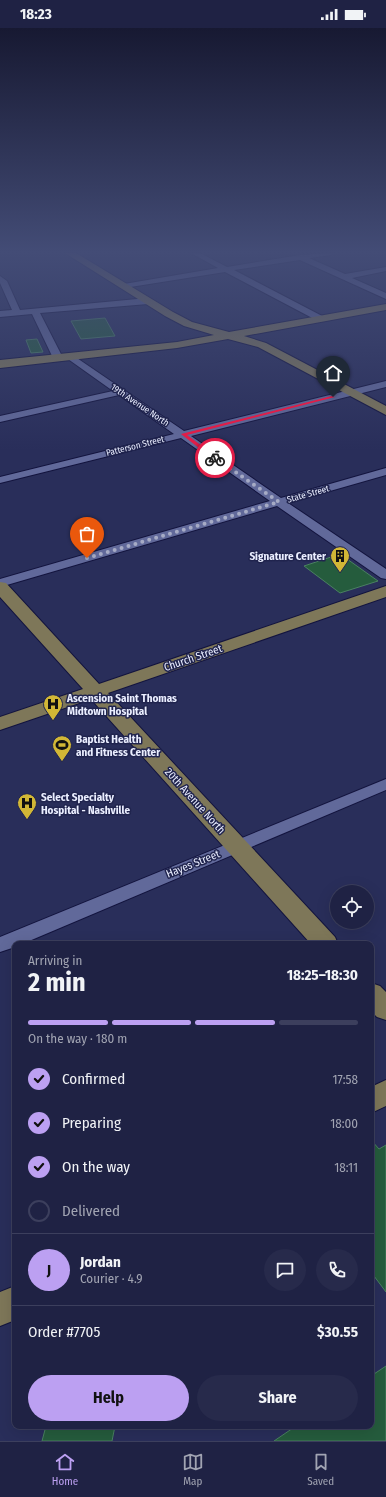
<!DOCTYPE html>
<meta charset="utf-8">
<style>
body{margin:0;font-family:"Fira Sans Condensed",sans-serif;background:#272a4b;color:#f1f3f6;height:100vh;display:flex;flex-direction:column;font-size:15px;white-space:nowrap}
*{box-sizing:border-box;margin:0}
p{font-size:13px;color:#a1a4b2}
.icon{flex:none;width:22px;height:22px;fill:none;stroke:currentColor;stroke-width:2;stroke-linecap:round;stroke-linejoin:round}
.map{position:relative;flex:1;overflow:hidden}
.panel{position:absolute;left:12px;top:913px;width:362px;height:488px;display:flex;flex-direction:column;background:#1f2244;border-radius:8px;box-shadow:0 4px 16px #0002,0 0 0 1px #3c3f5d}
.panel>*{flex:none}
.buttons{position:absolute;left:330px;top:857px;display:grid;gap:8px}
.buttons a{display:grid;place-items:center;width:44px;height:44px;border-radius:50%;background:#1f2244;box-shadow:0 4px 16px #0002,0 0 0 1px #3c3f5d;font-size:20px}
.pin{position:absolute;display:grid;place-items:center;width:34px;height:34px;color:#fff;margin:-41px -17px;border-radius:50% 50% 50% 0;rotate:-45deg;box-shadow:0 0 4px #0007}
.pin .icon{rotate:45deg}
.courier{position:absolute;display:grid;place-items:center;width:40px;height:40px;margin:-20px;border:3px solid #e11d48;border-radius:50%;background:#fff;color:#222;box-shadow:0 1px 5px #0007}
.summary em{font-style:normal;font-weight:700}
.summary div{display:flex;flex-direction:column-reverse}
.summary{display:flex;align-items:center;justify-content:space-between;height:68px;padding:0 16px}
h1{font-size:26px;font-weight:700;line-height:30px}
.bar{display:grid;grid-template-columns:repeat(4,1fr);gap:6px 4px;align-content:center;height:48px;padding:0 16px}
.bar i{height:5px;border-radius:3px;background:#3c3f5d}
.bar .active{background:#bca0f2}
.bar p{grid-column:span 4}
.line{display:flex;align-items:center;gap:10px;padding:0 16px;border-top:1px solid #3c3f5d}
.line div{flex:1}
.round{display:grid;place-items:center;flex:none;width:42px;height:42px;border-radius:21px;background:#272a4b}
ol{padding:0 16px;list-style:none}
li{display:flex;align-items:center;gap:12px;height:44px}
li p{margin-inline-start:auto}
li .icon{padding:4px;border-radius:50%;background:#bca0f2;color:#111;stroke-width:4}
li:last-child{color:#a1a4b2}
li i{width:22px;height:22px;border:2px solid #3c3f5d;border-radius:50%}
.primary-button{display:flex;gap:8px;margin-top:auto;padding:8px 16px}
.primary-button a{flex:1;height:46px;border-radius:24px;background:#bca0f2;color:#111;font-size:16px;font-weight:700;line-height:46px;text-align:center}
.primary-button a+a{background:#272a4b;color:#f1f3f6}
.status{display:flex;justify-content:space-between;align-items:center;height:28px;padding:0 20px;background:#1f2244;direction:ltr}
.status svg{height:11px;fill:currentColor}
.tabs{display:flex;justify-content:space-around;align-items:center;height:56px;border-top:1px solid #3c3f5d;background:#1f2244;font-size:11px;color:#a1a4b2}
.tabs a{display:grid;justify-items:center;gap:2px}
.tabs .active{color:#bca0f2}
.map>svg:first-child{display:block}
.building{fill:#255c3d;stroke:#4a8161}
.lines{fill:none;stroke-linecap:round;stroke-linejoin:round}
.minor-casing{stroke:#13143e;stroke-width:2}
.major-casing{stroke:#13143e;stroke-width:2}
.minor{fill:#61699a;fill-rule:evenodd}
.major{fill:#7e7759;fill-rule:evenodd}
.route{fill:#e11d48}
.done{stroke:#a6abc5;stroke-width:4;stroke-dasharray:0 7.2}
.labels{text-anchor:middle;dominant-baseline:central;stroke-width:3;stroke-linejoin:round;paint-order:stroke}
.far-street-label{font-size:9px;fill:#eaeeff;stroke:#20244e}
.poi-label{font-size:11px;font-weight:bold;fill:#eaeeff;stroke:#20244e;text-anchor:start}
.street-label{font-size:11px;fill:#eaeeff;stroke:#20244e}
</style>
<div class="status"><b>18:23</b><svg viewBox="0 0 49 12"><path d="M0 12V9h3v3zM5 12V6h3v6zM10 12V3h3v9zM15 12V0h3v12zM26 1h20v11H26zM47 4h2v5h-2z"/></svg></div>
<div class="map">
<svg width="386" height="1413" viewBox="0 0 386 1413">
<rect width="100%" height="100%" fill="#292e5a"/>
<path class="building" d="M 105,290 L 115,308 L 81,311 L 71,293 Z
M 37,311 L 43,324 L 31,325 L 26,312 Z
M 340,526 L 378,553 L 340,565 L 304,538 Z
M 371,1112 L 379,1121 L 386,1117 L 386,1264 L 371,1244 Z
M 386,1338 L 386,1413 L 274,1413 L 296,1398 L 371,1398 L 371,1348 Z
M 46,1398 L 115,1398 L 112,1413 L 42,1413 Z"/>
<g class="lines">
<defs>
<path id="minor" d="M 191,225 L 200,225 L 227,239 L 300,227 L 332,225 L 331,227 L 309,230 L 345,246 L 386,239 L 386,243 L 352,250 L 386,265 L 386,271 L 300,232 L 234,242 L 324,289 L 325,291 L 324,293 L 318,293 L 225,244 L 124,260 L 120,258 L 124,256 L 218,240 Z
M 0,248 L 7,253 L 20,282 L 148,270 L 152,273 L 148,276 L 40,285 L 63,330 L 58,333 L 53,330 L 32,286 L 0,289 L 0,283 L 12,282 L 0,255 Z
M 71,326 L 184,403 L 386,353 L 386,359 L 191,408 L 281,470 L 386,440 L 386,447 L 288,475 L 386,541 L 386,551 L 381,550 L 277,478 L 0,559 L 0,551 L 270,473 L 181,410 L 0,455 L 0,449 L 174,406 L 119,367 L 0,394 L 0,388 L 113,363 L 68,331 L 66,329 Z
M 386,751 L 386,762 L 22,916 L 15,916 L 15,919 L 0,924 L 0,909 Z"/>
<path id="major" d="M 65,225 L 76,225 L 173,284 L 192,294 L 229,304 L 386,276 L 386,282 L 244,308 L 266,315 L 386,378 L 386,387 L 258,319 L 228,311 L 177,320 L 0,340 L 0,332 L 177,314 L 214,307 L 184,298 L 165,288 Z
M 0,554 L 6,555 L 99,656 L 386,558 L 386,569 L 108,665 L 335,909 L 338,916 L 311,916 L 91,671 L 0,702 L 0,689 L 83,661 L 0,569 Z
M 371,955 L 380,958 L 386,964 L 386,992 L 377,989 L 371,983 Z
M 386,1052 L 386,1078 L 371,1085 L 371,1059 Z
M 15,1258 L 15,1292 L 0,1298 L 0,1264 Z"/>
</defs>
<use href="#minor" class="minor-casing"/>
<use href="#major" class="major-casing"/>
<use href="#minor" class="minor"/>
<use href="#major" class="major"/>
</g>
<linearGradient id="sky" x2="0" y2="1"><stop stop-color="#171932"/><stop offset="0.53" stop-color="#434c76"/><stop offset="1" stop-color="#434c76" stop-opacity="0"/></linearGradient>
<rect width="386" height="422" fill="url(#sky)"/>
<path class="route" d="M 332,368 L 335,369 L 187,407 L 217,429 L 217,431 L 213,431 L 181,406 Z"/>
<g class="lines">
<path class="done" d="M 87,530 L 279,474 L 215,430"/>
</g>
<defs>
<symbol id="building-pin" viewBox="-11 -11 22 30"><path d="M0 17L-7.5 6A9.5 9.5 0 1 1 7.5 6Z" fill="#d2b736" stroke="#20244e"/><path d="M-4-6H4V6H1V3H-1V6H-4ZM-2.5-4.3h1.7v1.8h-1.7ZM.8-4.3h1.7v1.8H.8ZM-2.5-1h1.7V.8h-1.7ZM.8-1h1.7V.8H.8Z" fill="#111"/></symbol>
<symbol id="hospital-pin" viewBox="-11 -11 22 30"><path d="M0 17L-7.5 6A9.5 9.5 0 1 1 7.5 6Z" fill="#d2b736" stroke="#20244e"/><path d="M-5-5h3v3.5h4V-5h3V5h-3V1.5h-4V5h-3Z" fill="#111"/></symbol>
<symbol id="stadium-pin" viewBox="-11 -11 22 30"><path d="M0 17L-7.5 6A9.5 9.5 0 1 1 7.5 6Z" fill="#d2b736" stroke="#20244e"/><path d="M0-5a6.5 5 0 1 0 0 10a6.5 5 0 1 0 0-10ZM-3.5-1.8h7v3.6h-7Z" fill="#111"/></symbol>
</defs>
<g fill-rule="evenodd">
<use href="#building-pin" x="329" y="517" width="22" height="30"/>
<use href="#hospital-pin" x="42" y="665" width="22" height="30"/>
<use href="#stadium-pin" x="51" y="706" width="22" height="30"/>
<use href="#hospital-pin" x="16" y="764" width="22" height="30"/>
</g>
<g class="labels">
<g class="far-street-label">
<text transform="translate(140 377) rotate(34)">19th Avenue North</text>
<text transform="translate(135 418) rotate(-14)">Patterson Street</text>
<text transform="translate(308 466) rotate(-16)">State Street</text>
</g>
<g class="poi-label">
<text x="326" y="528" text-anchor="end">Signature Center</text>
<text x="67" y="670">Ascension Saint Thomas<tspan x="67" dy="13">Midtown Hospital</tspan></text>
<text x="76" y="711">Baptist Health<tspan x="76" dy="13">and Fitness Center</tspan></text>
<text x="41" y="769">Select Specialty<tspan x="41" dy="13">Hospital - Nashville</tspan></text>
</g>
<g class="street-label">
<text transform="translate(193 630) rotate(-19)">Church Street</text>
<text transform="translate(195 773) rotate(48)">20th Avenue North</text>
<text transform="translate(193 836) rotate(-22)">Hayes Street</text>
</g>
</g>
</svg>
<div class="buttons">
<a><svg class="icon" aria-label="locate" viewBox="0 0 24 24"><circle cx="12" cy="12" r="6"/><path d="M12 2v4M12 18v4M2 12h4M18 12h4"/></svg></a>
</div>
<div class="pin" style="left:87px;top:530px;background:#ea580c"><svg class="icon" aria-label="bag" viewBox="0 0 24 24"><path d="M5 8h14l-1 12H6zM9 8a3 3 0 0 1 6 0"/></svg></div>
<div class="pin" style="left:333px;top:369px;background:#1f2937"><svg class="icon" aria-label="home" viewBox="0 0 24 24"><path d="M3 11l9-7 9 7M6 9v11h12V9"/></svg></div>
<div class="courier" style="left:215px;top:430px"><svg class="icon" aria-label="bike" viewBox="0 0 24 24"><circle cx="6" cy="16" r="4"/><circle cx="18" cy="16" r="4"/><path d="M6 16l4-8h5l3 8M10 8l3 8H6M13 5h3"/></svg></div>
<section class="panel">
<div class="summary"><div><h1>2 min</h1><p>Arriving in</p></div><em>18:25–18:30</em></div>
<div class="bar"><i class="active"></i><i class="active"></i><i class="active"></i><i></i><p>On the way · 180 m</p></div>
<ol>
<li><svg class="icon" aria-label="check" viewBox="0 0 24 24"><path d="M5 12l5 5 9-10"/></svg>Confirmed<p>17:58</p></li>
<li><svg class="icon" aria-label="check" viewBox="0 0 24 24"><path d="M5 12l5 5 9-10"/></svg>Preparing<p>18:00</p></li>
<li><svg class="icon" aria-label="check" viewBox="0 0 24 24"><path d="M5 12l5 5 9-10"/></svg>On the way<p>18:11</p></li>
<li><i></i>Delivered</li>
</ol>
<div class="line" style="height:72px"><b class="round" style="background:#bca0f2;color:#111">J</b><div><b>Jordan</b><p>Courier · 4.9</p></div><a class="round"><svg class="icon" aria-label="chat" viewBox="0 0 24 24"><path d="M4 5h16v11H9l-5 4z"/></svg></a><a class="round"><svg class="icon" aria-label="phone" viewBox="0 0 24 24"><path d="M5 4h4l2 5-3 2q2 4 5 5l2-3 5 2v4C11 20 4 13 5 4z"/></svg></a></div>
<div class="line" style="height:52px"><div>Order #7705</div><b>$30.55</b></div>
<div class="primary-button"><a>Help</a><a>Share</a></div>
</section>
</div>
<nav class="tabs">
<a class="active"><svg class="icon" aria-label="home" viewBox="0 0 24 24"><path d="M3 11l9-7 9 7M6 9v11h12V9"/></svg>Home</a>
<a><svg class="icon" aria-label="map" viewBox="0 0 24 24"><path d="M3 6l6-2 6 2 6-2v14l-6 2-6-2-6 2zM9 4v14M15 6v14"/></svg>Map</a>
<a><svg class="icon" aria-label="saved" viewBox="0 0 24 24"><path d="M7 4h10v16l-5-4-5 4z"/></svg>Saved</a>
</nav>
